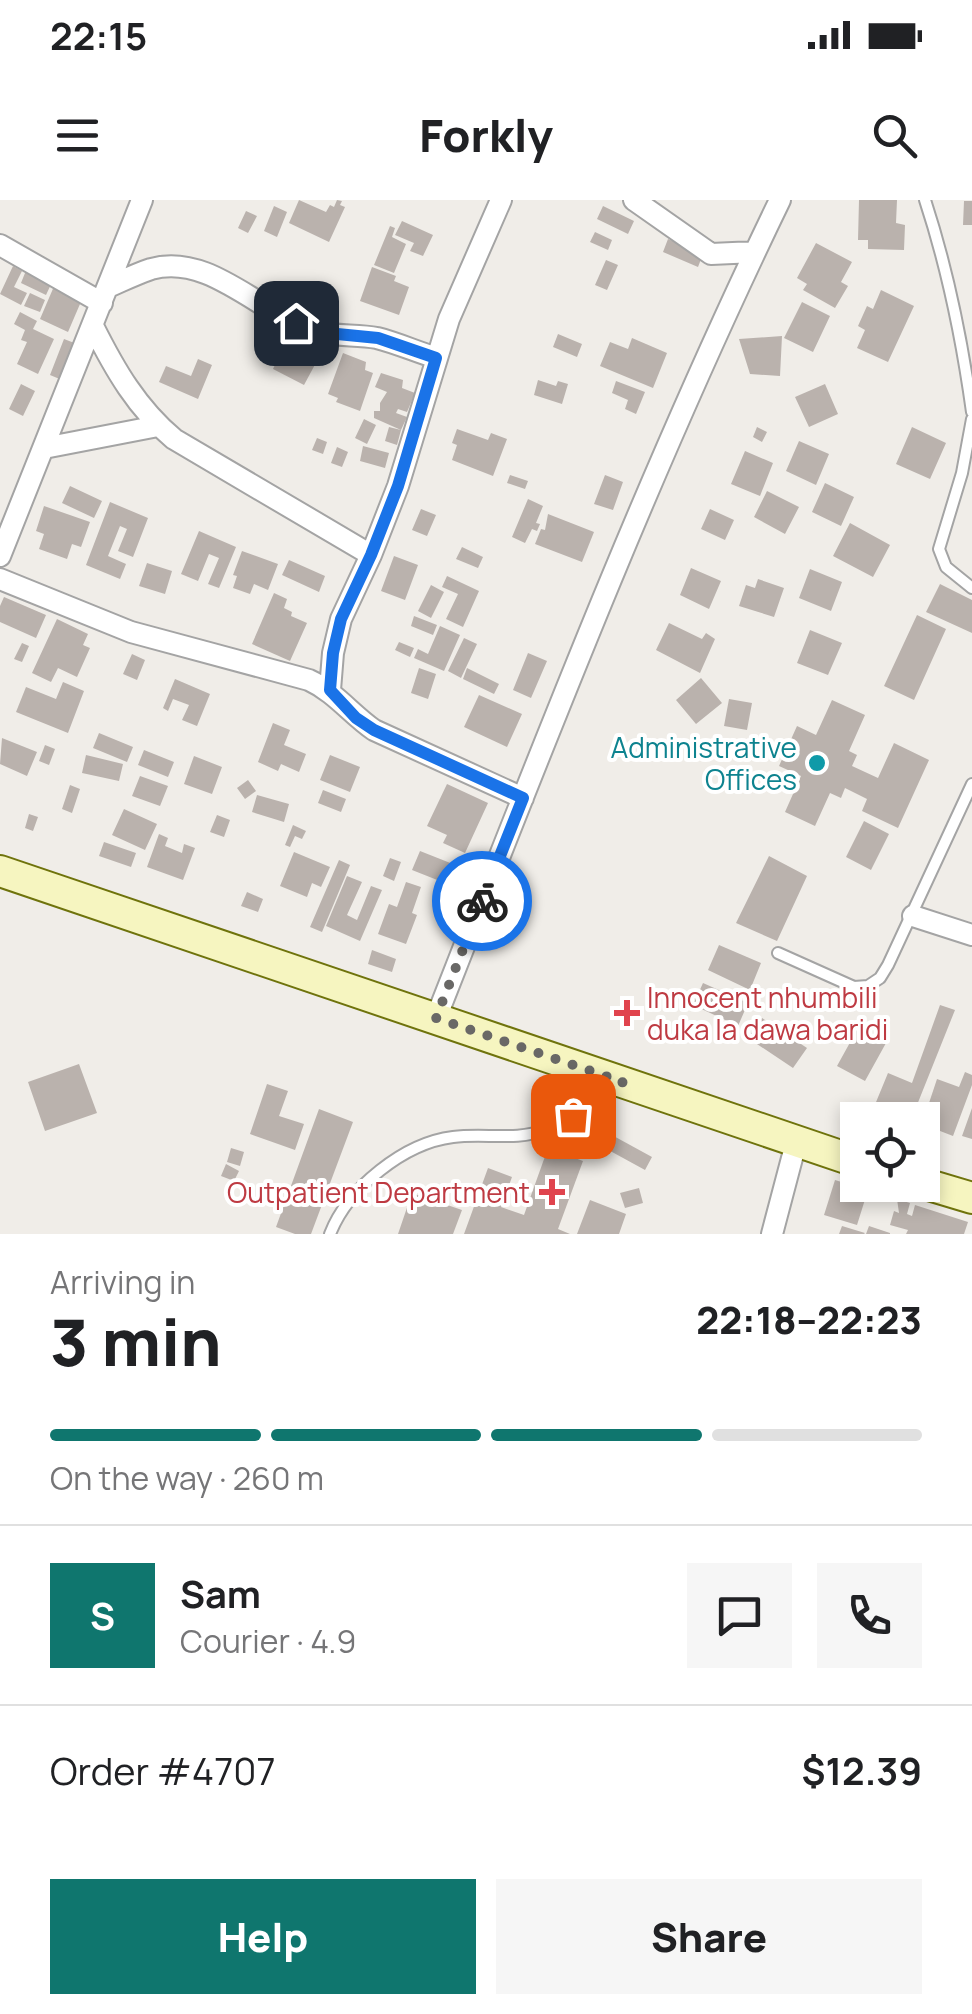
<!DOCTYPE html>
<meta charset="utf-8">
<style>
body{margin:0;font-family:Manrope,sans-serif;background:#f6f6f6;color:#202124;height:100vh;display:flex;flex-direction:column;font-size:38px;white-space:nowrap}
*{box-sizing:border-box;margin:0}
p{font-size:32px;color:#757577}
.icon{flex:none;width:55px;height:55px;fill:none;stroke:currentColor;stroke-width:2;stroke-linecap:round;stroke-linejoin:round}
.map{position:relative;height:1034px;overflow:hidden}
.drawer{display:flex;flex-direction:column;background:#fff;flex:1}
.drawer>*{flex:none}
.fabs{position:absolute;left:840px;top:902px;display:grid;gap:20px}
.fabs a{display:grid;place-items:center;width:100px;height:100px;border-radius:0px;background:#fff;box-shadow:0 5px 15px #0003;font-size:50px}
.pin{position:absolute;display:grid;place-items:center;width:85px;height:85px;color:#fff;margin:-42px;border-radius:20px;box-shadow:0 5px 15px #0006}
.courier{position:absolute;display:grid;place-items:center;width:100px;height:100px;margin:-50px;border:8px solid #1a73e8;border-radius:50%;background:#fff;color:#222;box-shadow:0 2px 12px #0007}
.headline em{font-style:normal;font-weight:800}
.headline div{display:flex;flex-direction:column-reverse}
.headline{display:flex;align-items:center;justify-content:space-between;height:170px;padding:0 50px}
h1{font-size:65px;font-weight:800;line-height:75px}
.bar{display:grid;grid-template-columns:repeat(4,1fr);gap:15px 10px;align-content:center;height:120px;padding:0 50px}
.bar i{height:12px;border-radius:8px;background:#e0e0e0}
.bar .current{background:#0f766e}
.bar p{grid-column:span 4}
.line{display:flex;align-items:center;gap:25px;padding:0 50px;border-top:2px solid #e0e0e0}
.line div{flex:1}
.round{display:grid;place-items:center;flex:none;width:105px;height:105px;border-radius:0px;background:#f6f6f6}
.action{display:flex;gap:20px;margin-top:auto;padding:20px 50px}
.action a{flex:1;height:115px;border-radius:0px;background:#0f766e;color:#fff;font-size:40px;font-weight:800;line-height:115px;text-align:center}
.action a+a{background:#f6f6f6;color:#202124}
.status{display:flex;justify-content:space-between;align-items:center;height:70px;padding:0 50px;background:#fff;direction:ltr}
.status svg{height:28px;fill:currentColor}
header{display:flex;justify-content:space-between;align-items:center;height:130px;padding:0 50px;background:#fff;font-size:45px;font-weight:800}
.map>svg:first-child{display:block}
.building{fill:#bab2ad}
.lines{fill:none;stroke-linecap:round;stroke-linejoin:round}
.service-casing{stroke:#a4a4a4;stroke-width:14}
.minor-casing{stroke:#a4a4a4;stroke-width:24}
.secondary-casing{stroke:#6f730c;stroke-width:34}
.service{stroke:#fff;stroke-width:10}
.minor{stroke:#fff;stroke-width:20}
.secondary{stroke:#f6f5c0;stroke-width:30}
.done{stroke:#696866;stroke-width:10;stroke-dasharray:0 18}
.route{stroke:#1a73e8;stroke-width:12}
.culture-dot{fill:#0f9aa8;stroke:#fff;stroke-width:4}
.health-dot{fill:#e0444e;stroke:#fff;stroke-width:4}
.labels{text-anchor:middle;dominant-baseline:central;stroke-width:8;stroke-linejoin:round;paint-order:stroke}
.culture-label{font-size:28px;fill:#0d838f;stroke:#fff;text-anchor:end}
.health-label{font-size:28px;fill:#be3a42;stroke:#fff;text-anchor:start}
</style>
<div class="status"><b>22:15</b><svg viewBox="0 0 49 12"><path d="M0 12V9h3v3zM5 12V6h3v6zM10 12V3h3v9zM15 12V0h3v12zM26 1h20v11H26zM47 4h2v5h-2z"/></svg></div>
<header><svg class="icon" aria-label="menu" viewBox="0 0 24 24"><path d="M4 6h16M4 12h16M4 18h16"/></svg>Forkly<svg class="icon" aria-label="search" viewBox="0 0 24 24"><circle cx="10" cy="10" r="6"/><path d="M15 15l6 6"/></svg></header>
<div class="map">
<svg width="972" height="1034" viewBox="0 0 972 1034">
<rect width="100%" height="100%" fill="#f0ede8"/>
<path class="building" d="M 299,0 L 326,12 L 330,5 L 334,7 L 337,0 L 342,1 L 340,5 L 345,7 L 329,42 L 289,23 Z
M 859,0 L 897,0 L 896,23 L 905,25 L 904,50 L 868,49 L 868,40 L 858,40 Z
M 964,1 L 972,1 L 972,25 L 963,25 Z
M 274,6 L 287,12 L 277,37 L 264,31 Z
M 603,6 L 634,21 L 628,34 L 597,19 Z
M 246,11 L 257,16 L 248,33 L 238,28 Z
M 402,21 L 433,35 L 423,56 L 410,51 L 414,43 L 395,35 Z
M 390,26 L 395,28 L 392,37 L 406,44 L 394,73 L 374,65 Z
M 595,32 L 612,40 L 608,50 L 590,42 Z
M 668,39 L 703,54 L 698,67 L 663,52 Z
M 816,43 L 852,62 L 841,82 L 848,86 L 835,108 L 803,90 L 807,84 L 797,78 Z
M 606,60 L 618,65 L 607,90 L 595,85 Z
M 13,66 L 22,71 L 14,87 L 27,93 L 21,105 L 0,94 Z
M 372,67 L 396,76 L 394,81 L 409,87 L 399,115 L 360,101 Z
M 27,68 L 53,80 L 46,95 L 21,83 Z
M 55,84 L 83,97 L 68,132 L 40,119 Z
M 881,90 L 914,106 L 888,162 L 857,148 L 865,130 L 858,126 L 867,106 L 873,109 Z
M 30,93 L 45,100 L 40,112 L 24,106 Z
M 802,102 L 830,116 L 813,152 L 784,138 Z
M 20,112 L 37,121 L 33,129 L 54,139 L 38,174 L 17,164 L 27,142 L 21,140 L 25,130 L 14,124 Z
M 558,134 L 582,144 L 577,157 L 553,147 Z
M 782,136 L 780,176 L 750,174 L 739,139 Z
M 632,138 L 667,153 L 653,188 L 600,166 L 610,142 L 628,149 Z
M 64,139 L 77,144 L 62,180 L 50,175 Z
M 286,142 L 318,159 L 304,185 L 273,169 Z
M 343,153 L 366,162 L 365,170 L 373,173 L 360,211 L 336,202 L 338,198 L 328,194 Z
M 198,159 L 212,165 L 198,199 L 159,182 L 166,166 L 191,176 Z
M 381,173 L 403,180 L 402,188 L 415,193 L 407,212 L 398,209 L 396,213 L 407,217 L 401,230 L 374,218 L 374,211 L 380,211 L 380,203 L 387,192 L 375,187 Z
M 538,180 L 556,186 L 558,181 L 568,184 L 562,204 L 534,195 Z
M 616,181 L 645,192 L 636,214 L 625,209 L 628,200 L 612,193 Z
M 21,184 L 35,191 L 23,216 L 9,209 Z
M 825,184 L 838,214 L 809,227 L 795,197 Z
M 364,219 L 376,225 L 367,244 L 355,238 Z
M 389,227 L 401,230 L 397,245 L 385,241 Z
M 757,227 L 767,232 L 762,242 L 753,237 Z
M 912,227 L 946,243 L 930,279 L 896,264 Z
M 457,229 L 488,240 L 491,233 L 507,239 L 493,276 L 452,260 L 457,245 L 452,243 Z
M 317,238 L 327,242 L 323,254 L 312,250 Z
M 799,241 L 829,254 L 816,285 L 786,271 Z
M 363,246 L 389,253 L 385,268 L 360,261 Z
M 337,247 L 348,252 L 342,267 L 331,263 Z
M 745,251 L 773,263 L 760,296 L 731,284 Z
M 510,275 L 528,281 L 525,289 L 507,283 Z
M 605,275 L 623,282 L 613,310 L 594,304 Z
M 825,283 L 854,297 L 841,326 L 812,312 Z
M 70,286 L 102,301 L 94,318 L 62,303 Z
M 767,291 L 799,307 L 785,334 L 754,317 Z
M 528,299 L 543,306 L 536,323 L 540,324 L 537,331 L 532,329 L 525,343 L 512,337 Z
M 110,302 L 148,318 L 133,357 L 118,351 L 127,329 L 120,326 L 108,356 L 126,364 L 120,379 L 86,365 Z
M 44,306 L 90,322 L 81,347 L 72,344 L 67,359 L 39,349 L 44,334 L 36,331 Z
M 421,309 L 436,315 L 427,336 L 412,330 Z
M 710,309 L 734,320 L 725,340 L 701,329 Z
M 548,314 L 594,332 L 582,362 L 535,344 L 541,329 L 545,330 Z
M 850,323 L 890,345 L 873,377 L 833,356 Z
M 199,331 L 236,347 L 219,388 L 208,384 L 219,358 L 209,354 L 198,381 L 181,374 Z
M 462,347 L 483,357 L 478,368 L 456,359 Z
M 242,351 L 278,364 L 268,390 L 254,384 L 250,394 L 233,388 L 237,376 L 233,375 Z
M 394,356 L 418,365 L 405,400 L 381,391 Z
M 289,360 L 325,376 L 319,392 L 282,375 Z
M 147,363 L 172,371 L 165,394 L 139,386 Z
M 691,368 L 721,381 L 709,409 L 680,395 Z
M 810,369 L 842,382 L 831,411 L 799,398 Z
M 447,376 L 479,391 L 463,427 L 446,419 L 458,394 L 442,387 Z
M 758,379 L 784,388 L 774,417 L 739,406 L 746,385 L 755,388 Z
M 940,384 L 972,400 L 972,433 L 926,412 Z
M 431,385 L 444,392 L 431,418 L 418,411 Z
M 274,393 L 287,399 L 284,408 L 292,412 L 291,416 L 307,423 L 290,461 L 252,444 Z
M 4,397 L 46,415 L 36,438 L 0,422 L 0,406 Z
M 917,415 L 946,429 L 914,500 L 884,486 Z
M 414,416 L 437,425 L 433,435 L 411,426 Z
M 57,419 L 88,434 L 83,445 L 90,448 L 77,477 L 58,468 L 51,482 L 32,473 Z
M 669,423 L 702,439 L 706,433 L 715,439 L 700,473 L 656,450 Z
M 440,426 L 460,435 L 444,471 L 414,458 L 418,449 L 428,454 Z
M 810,430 L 842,443 L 828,475 L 797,463 Z
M 464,438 L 477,444 L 461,478 L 448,471 Z
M 399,442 L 414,448 L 410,457 L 395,450 Z
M 22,443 L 29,446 L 22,462 L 14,459 Z
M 528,453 L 547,461 L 531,498 L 513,490 Z
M 132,454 L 145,460 L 137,480 L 123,474 Z
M 419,468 L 436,474 L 428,499 L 411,493 Z
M 467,468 L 499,484 L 494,494 L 463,479 Z
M 701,478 L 722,503 L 696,524 L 676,500 Z
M 175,479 L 210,494 L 197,526 L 182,520 L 189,505 L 173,499 L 168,511 L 163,508 Z
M 63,482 L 84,491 L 68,533 L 16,512 L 26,487 L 56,499 Z
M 479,495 L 522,514 L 507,547 L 464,527 Z
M 729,499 L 752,503 L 747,530 L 724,526 Z
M 832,500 L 865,515 L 849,551 L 857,555 L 852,566 L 878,578 L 894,543 L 929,560 L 898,628 L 862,611 L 867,599 L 845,588 L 841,598 L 830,593 L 815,626 L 785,612 L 801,576 L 779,566 L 797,526 L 816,535 Z
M 273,523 L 290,530 L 284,545 L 306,554 L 299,572 L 281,564 L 278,571 L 258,562 Z
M 99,533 L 133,547 L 127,562 L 93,548 Z
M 2,538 L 37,552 L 27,576 L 0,564 Z
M 45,545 L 55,549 L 49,565 L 39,561 Z
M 144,550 L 174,562 L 168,577 L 138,565 Z
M 86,555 L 123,564 L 119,581 L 82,573 Z
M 330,555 L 360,567 L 350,592 L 320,580 Z
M 194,556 L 222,567 L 212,594 L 184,584 Z
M 140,576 L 168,586 L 160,606 L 132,596 Z
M 248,580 L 256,591 L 245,599 L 237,588 Z
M 447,584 L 488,603 L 465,653 L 443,643 L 447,635 L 427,626 Z
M 70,585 L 80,589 L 72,613 L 62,609 Z
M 323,590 L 346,599 L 341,612 L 318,603 Z
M 257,595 L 289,604 L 284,622 L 252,612 Z
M 124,609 L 157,624 L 145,650 L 112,635 Z
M 29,614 L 38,617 L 33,631 L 25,628 Z
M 217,615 L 230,620 L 224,637 L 210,632 Z
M 864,621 L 889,634 L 871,670 L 846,657 Z
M 293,625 L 306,631 L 302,639 L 295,636 L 290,647 L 285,645 Z
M 159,634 L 168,638 L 165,646 L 182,653 L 184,644 L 195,648 L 183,680 L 147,667 Z
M 104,642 L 136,653 L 131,667 L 99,656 Z
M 420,651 L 468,670 L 460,689 L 412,670 Z
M 294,652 L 330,667 L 321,687 L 312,683 L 307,697 L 280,686 Z
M 769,656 L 807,676 L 777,741 L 736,723 Z
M 390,658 L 401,662 L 394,681 L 383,676 Z
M 339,660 L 350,665 L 322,732 L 310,727 Z
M 347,676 L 362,682 L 347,715 L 357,720 L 371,686 L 382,690 L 360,741 L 326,726 Z
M 406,682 L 421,687 L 412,713 L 417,715 L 406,744 L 378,734 L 389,704 L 397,707 Z
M 247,692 L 263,699 L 258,712 L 241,706 Z
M 719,745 L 761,763 L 750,790 L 708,770 Z
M 372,750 L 396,759 L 392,772 L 368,764 Z
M 703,783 L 748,803 L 738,826 L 693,805 Z
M 940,805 L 955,810 L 911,920 L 874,907 L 888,873 L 912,883 Z
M 762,818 L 807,848 L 793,868 L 748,838 Z
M 858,828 L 886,843 L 865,881 L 837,866 Z
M 79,864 L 97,913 L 45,931 L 28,882 Z
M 965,872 L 972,875 L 972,885 L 953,936 L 922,924 L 937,879 L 959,887 Z
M 267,884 L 288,891 L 279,916 L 304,924 L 295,950 L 250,934 Z
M 972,908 L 972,939 L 962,936 Z
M 319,909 L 353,922 L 311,1034 L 295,1034 L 276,1027 Z
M 599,928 L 652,957 L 645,970 L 592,941 Z
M 231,948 L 244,952 L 240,966 L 227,962 Z
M 548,948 L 583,961 L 558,1029 L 570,1034 L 464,1034 L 488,968 L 512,977 L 501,1007 L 524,1015 Z
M 226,964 L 239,971 L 234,981 L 221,976 Z
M 835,980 L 868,990 L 857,1025 L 824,1015 Z
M 639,988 L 643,1003 L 625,1008 L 620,993 Z
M 412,993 L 462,1010 L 453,1034 L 398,1034 Z
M 897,999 L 910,1003 L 907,1014 L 912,1016 L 915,1005 L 968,1022 L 964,1034 L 906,1034 L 908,1030 L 890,1025 L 894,1011 L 899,1013 Z
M 590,1000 L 626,1014 L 619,1034 L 577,1034 Z
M 842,1026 L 865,1033 L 864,1034 L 839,1034 Z
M 869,1026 L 890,1033 L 890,1034 L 866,1034 Z"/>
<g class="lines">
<defs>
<path id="service" d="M 925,0 C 948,70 962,140 972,212
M 972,219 L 962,273 L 939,349 L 946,367 L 972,388
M 778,753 L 854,787 L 868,786 L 880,778 L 888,765 L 972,584
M 330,1034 C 348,988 404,943 453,937 C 484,933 516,941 545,930 C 572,920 595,901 618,885"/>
<path id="minor" d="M 634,0 L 711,54 L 755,52
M 0,45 L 102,103
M 108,87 C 122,81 136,74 151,69 C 210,52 263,116 315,131 C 335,137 357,134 377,138 C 397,143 417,152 437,158
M 93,126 C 115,170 137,208 174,239 L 371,355
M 44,248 L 158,226
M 0,356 L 142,0
M 0,379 L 131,432 L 309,480 C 335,492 351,514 374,530 L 523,598
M 330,490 L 333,453 L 341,419 L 371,355 L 398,286 L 449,119 L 501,0
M 913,716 L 972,735
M 436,818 C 544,543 651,266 780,0
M 772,1034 L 796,943"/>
<path id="secondary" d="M 0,671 L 858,962
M 922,983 L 972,998"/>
</defs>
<use href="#service" class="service-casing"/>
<use href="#minor" class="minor-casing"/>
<use href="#secondary" class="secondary-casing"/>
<use href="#service" class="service"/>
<use href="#minor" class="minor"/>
<use href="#secondary" class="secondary"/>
</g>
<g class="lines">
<path class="done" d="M 482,701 L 436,818 L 623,882 L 573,916"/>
<path class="route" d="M 296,123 L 317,132 L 378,138 L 436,158 L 398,286 L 371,355 L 341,419 L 333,453 L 330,490 L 356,518 L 374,530 L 523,598 L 482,701"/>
</g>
<circle class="culture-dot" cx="817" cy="563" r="10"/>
<g class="health-dot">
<path d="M622 798h10v10h10v10h-10v10h-10v-10h-10v-10h10z"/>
<path d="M547 977h10v10h10v10h-10v10h-10v-10h-10v-10h10z"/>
</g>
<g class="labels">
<g class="culture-label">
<text x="797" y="547">Administrative<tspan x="797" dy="32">Offices</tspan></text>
</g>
<g class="health-label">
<text x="647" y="797">Innocent nhumbili<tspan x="647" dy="32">duka la dawa baridi</tspan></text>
<text x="530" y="992" text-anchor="end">Outpatient Department</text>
</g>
</g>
</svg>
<div class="fabs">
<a><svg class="icon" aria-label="locate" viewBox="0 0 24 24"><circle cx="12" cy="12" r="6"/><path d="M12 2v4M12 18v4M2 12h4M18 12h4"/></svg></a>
</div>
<div class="pin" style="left:573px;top:916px;background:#ea580c"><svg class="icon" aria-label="bag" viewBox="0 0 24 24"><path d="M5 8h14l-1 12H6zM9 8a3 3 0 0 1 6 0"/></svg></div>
<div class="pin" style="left:296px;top:123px;background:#1f2937"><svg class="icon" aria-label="home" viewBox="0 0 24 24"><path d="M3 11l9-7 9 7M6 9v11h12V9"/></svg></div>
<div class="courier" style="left:482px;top:701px"><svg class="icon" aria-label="bike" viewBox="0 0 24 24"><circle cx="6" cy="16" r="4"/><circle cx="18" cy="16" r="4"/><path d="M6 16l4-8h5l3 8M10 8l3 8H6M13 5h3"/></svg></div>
</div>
<section class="drawer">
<div class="headline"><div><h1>3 min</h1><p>Arriving in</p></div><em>22:18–22:23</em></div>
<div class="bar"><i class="current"></i><i class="current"></i><i class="current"></i><i></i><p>On the way · 260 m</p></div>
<div class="line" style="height:180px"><b class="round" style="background:#0f766e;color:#fff">S</b><div><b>Sam</b><p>Courier · 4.9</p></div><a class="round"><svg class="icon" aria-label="chat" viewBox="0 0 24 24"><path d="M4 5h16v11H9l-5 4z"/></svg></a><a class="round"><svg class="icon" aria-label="phone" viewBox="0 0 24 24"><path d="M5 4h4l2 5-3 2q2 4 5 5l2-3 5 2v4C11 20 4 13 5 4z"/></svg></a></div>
<div class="line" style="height:130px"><div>Order #4707</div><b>$12.39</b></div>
<div class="action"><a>Help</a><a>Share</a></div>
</section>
